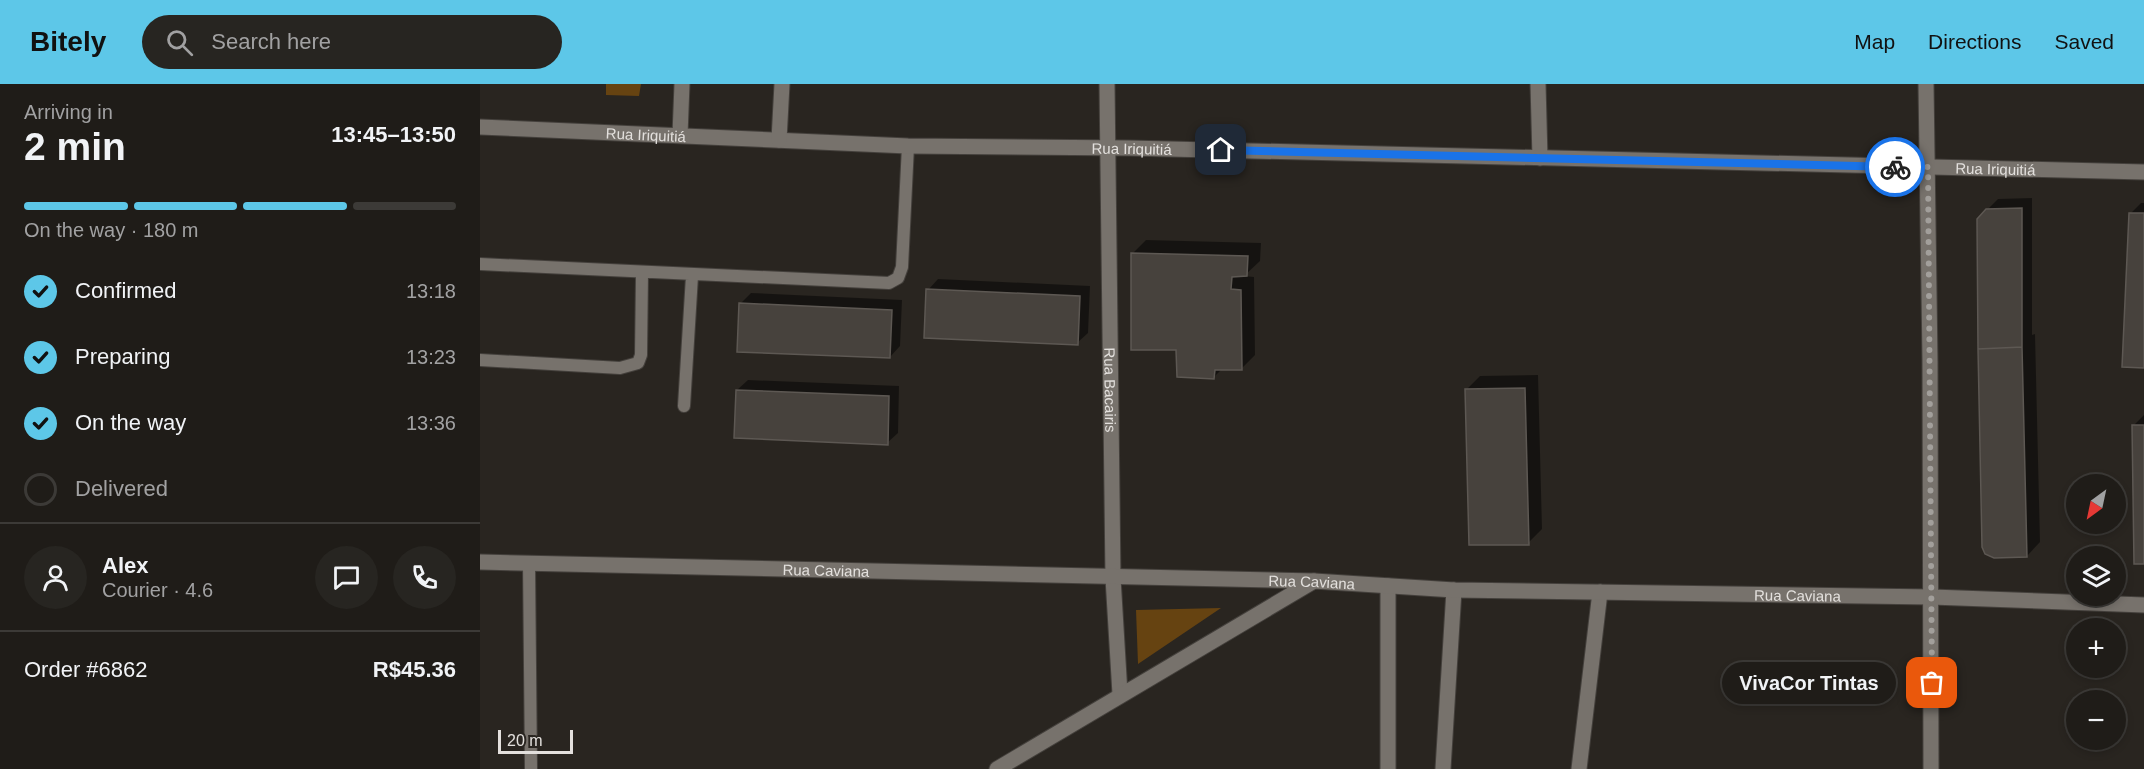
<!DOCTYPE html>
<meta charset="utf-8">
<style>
body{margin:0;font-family:Helvetica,sans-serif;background:#272521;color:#f1f3f6;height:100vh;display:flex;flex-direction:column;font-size:22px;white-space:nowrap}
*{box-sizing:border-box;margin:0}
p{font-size:20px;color:#a1a1a2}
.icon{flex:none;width:33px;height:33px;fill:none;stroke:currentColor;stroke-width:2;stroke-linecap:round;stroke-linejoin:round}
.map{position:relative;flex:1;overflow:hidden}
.sheet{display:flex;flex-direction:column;background:#1f1c18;width:480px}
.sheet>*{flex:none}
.needle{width:39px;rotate:213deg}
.fabs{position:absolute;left:1586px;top:390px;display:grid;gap:12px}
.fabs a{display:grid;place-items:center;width:60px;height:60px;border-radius:50%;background:#1f1c18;box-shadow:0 3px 9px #0003,0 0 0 2px #3c3a37;font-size:30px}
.scale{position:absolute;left:18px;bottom:15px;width:75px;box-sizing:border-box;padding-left:6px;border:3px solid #e3e0dd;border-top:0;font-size:16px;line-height:21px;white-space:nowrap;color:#e3e0dd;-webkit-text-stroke:4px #292520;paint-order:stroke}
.pin{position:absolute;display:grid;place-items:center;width:51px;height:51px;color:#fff;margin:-26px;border-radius:12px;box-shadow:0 3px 9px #0006}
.courier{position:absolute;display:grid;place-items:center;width:60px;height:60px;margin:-30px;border:4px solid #1a73e8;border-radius:50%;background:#fff;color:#222;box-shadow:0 2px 8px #0007}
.bubble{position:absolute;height:42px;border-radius:21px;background:#1f1c18;box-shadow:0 3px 9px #0003,0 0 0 2px #3c3a37;font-size:20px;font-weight:700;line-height:42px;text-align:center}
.head em{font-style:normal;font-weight:700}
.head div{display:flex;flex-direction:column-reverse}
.head{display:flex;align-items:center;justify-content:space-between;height:102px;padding:0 24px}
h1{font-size:39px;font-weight:700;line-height:45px}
.bar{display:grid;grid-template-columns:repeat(4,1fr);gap:9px 6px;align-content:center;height:72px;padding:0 24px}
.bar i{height:8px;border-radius:4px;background:#3c3a37}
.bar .selected{background:#5dc7e8}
.bar p{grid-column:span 4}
.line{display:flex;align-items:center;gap:15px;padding:0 24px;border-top:2px solid #3c3a37}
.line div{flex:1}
.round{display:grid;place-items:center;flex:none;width:63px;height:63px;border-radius:32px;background:#272521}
ol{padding:0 24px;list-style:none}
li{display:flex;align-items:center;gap:18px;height:66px}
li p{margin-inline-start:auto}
li .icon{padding:6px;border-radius:50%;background:#5dc7e8;color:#111;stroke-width:4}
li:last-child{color:#a1a1a2}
li i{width:33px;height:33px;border:3px solid #3c3a37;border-radius:50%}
header{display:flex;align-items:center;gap:36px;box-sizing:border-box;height:84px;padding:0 30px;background:#5dc7e8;color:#111}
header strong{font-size:28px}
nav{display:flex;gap:33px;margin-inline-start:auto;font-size:21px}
.search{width:420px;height:54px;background:#272521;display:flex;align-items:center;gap:15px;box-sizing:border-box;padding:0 21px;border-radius:33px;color:#a1a1a2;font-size:22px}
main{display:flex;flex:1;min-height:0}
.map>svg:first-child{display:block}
.green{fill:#664311}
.shadow{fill:#0007}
.building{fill:#47423d;stroke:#5d5853;stroke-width:1.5}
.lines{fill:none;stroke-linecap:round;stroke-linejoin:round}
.lane-casing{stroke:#44403c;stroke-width:14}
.street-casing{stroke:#44403c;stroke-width:17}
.secondary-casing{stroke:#44403c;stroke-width:17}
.lane{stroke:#77726c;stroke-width:12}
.street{stroke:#77726c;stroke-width:15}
.secondary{stroke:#77726c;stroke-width:15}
.done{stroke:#a29f9b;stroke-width:6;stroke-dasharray:0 10.8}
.route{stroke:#1a73e8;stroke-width:8}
.labels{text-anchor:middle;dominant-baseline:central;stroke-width:6;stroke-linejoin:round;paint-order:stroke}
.street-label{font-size:15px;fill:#e3e0dd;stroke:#292520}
</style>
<header>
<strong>Bitely</strong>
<div class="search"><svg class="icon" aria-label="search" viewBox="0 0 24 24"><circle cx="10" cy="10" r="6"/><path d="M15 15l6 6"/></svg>Search here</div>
<nav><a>Map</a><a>Directions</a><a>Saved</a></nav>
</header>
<main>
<section class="sheet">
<div class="head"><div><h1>2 min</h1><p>Arriving in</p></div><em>13:45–13:50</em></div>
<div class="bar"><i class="selected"></i><i class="selected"></i><i class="selected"></i><i></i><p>On the way · 180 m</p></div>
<ol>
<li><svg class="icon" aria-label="check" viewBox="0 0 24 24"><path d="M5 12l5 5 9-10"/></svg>Confirmed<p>13:18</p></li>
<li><svg class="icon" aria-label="check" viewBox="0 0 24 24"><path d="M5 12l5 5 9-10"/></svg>Preparing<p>13:23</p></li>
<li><svg class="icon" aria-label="check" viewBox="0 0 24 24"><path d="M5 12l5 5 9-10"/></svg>On the way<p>13:36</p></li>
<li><i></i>Delivered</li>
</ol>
<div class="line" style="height:108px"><a class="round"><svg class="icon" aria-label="person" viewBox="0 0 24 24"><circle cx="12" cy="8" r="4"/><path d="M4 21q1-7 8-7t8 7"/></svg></a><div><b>Alex</b><p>Courier · 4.6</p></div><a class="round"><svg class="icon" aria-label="chat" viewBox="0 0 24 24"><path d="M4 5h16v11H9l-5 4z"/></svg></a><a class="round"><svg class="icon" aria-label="phone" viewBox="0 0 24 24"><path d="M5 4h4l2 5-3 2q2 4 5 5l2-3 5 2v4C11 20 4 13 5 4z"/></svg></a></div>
<div class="line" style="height:78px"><div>Order #6862</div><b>R$45.36</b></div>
</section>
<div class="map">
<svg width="1664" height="685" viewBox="0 0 1664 685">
<rect width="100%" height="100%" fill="#292520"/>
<path class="green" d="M 126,0 L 161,0 L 159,12 L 126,11 Z
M 741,524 L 658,580 L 656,526 Z"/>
<path class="shadow" d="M 1552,114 L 1552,251 L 1555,250 L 1560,458 L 1547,472 L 1498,135 L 1518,115 Z
M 1661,119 L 1664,119 L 1664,282 L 1651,129 Z
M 666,156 L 781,159 L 780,177 L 764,192 L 774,193 L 775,271 L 762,284 L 742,285 L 734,293 L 698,265 L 652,170 Z
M 458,195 L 610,202 L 608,249 L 597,259 L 448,206 Z
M 271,209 L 422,216 L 420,262 L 410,273 L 260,220 Z
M 1058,291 L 1062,445 L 1048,459 L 986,306 L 1000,292 Z
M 268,296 L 419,302 L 418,349 L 407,359 L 257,306 Z
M 1664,331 L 1664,478 L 1654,341 Z"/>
<path class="building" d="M 1542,124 L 1542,263 L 1498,265 L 1497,135 L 1506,125 Z
M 1649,129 L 1664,129 L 1664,284 L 1642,283 Z
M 651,169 L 768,172 L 767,192 L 752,193 L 751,205 L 761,206 L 762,286 L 735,286 L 734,295 L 697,293 L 696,266 L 651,266 Z
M 446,205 L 600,212 L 598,261 L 444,254 Z
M 259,219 L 412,226 L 410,274 L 257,268 Z
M 1542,263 L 1547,473 L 1514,474 L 1505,470 L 1502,463 L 1498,265 Z
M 1045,304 L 1049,461 L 989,461 L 985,305 Z
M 256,306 L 409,312 L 408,361 L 254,354 Z
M 1652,341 L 1664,341 L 1664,480 L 1654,480 Z"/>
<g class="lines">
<defs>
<path id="lane" d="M 0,180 L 409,199 L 418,194 L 422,183 L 428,62
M 0,276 L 140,284 L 158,279 L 161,271 L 162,189
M 204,322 L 212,192
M 49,479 L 51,685"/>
<g id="street">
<path d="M 1058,0 L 1060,74"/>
<path id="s1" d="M 0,43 L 428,62 L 649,64 L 1664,88"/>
<path d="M 200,51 L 202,0"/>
<path d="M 299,56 L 302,0"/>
<path d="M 1452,513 L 1664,521"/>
<path d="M 908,685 L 908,502"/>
<path d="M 963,685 L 974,506"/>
<path d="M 1099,685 L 1120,508"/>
</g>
<g id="secondary">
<path id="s2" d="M 627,0 L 633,494 L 640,610"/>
<path d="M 1446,0 L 1450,277 L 1451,685"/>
<path id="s3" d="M 0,478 L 834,497 L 974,506 L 1452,513"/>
<path d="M 517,685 L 834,497"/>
</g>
</defs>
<use href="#lane" class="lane-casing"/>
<use href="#street" class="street-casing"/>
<use href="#secondary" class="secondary-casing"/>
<use href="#lane" class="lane"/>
<use href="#street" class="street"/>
<use href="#secondary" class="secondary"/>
</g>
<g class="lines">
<path class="done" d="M 1415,83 L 1448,83 L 1452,599"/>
<path class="route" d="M 741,66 L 1415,83"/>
</g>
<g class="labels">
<g class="street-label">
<text stroke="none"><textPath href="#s1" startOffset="166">Rua Iriquitiá</textPath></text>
<text stroke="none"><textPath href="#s1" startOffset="652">Rua Iriquitiá</textPath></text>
<text stroke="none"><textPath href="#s1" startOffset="1516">Rua Iriquitiá</textPath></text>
<text stroke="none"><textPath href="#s2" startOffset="306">Rua Bacairis</textPath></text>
<text stroke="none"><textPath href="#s3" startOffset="346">Rua Caviana</textPath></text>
<text stroke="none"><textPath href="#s3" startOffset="832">Rua Caviana</textPath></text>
<text stroke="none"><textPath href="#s3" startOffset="1318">Rua Caviana</textPath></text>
</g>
</g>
</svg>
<div class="fabs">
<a><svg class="needle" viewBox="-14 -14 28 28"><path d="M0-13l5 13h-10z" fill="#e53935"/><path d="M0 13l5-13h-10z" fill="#a1a1a2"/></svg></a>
<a><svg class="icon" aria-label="layers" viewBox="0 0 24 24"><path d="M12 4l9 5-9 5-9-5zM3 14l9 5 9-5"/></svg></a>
<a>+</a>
<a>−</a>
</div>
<div class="scale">20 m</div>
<div class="pin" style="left:1452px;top:599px;background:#ea580c"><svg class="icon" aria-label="bag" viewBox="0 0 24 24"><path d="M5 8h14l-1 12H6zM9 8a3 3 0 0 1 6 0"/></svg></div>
<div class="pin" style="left:741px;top:66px;background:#1f2937"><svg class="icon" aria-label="home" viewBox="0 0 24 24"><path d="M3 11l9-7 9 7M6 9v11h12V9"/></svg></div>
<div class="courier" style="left:1415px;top:83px"><svg class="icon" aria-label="bike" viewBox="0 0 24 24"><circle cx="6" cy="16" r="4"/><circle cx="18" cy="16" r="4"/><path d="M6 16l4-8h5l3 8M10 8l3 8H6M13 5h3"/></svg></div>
<div class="bubble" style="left:1242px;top:578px;width:174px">VivaCor Tintas</div>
</div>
</main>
